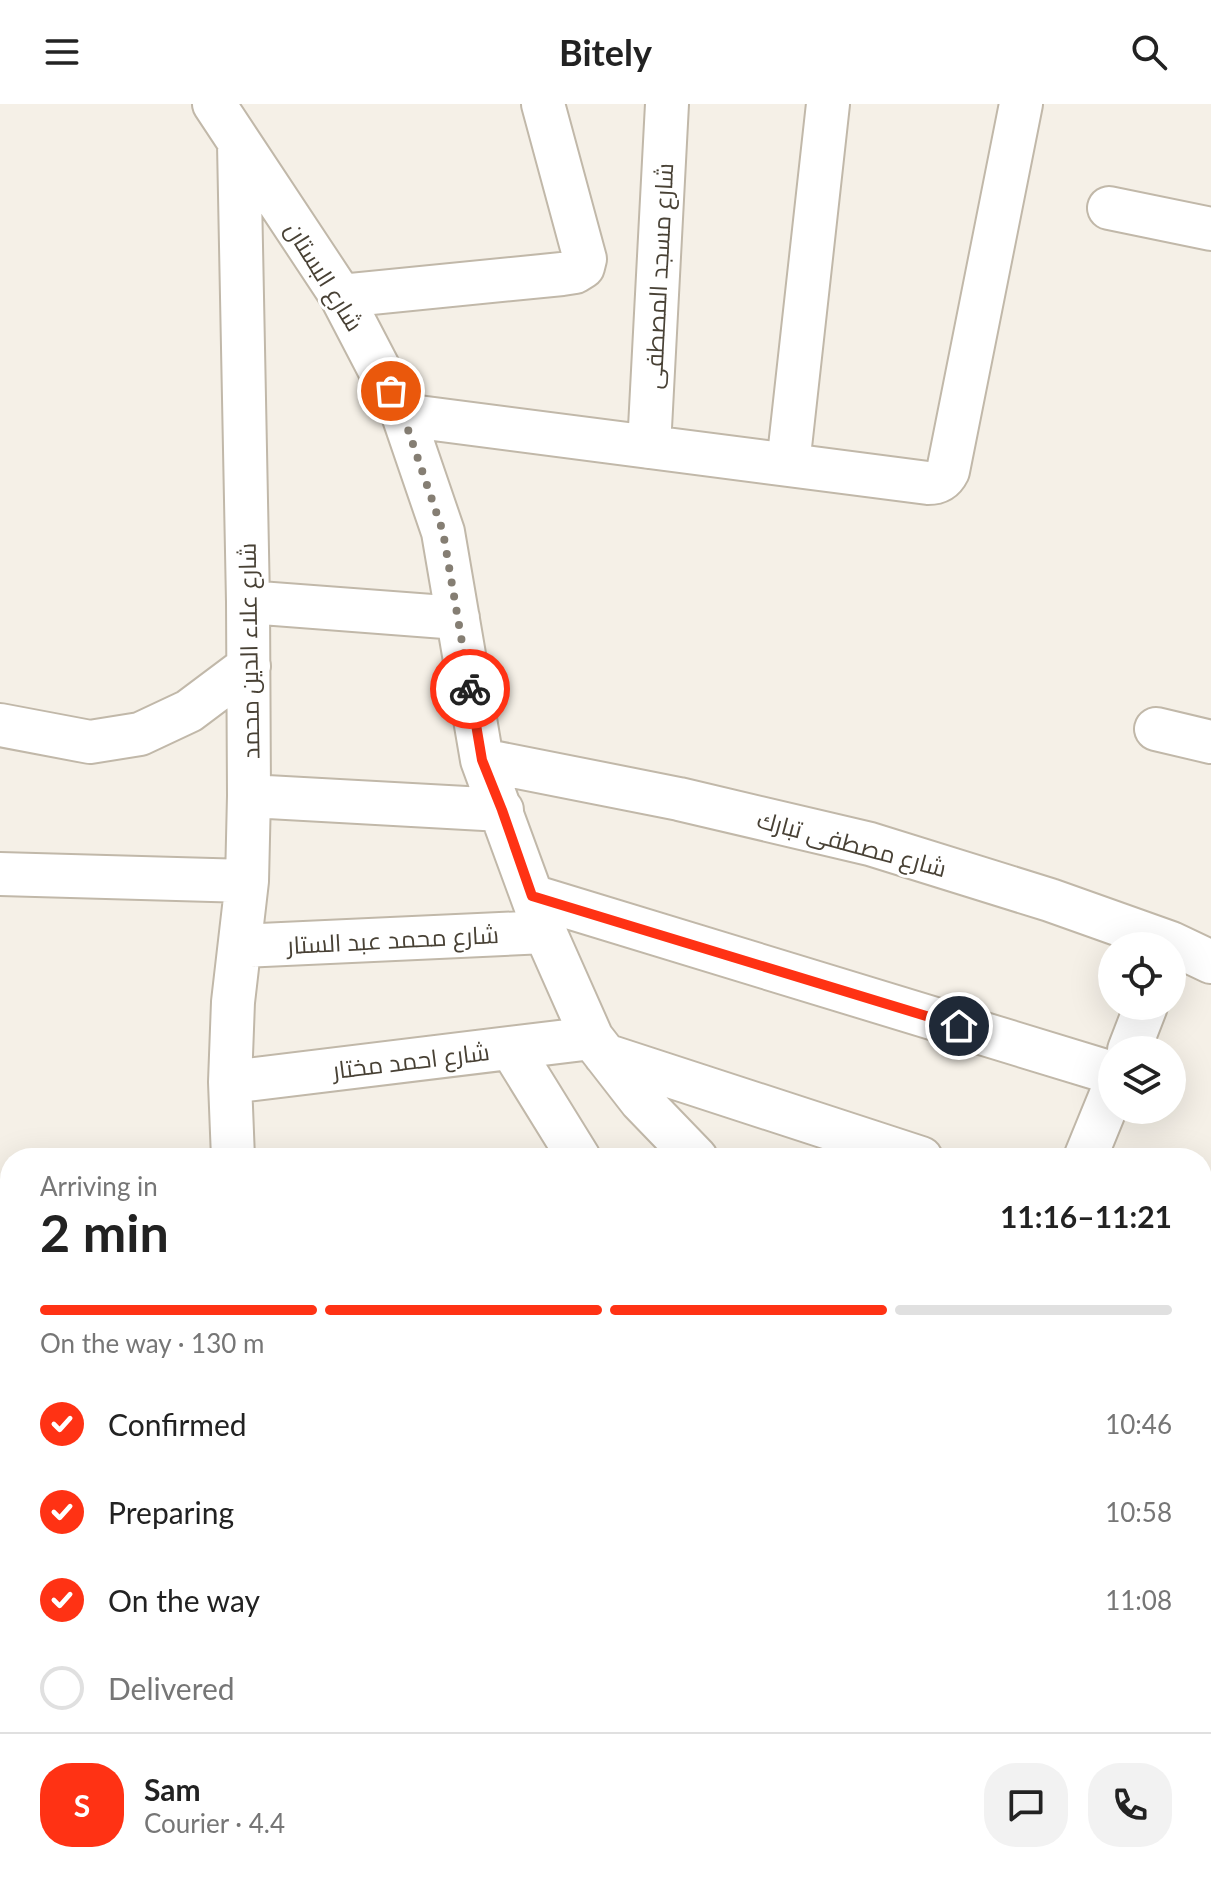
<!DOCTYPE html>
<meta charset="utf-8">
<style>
body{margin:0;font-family:Lato,Cairo,sans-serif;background:#f2f2f2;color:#222;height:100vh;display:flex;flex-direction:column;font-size:30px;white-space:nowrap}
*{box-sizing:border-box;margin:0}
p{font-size:26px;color:#767676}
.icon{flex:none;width:44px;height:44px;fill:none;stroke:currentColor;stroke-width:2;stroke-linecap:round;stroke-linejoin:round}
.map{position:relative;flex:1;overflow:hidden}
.panel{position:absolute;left:0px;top:1044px;width:1212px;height:746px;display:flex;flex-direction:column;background:#fff;border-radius:32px 32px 0 0;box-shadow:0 8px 32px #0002}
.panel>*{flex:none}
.tools{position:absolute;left:1098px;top:828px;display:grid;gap:16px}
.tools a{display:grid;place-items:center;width:88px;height:88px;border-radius:50%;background:#fff;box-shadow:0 8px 32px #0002;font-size:40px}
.pin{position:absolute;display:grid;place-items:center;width:68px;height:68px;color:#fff;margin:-34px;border:4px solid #fff;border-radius:50%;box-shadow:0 2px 8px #0007}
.courier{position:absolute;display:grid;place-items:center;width:80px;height:80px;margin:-40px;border:6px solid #ff3214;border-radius:50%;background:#fff;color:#222;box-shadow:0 2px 10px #0007}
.summary em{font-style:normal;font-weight:700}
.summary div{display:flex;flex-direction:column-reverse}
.summary{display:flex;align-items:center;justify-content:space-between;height:136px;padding:0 40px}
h1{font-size:52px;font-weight:700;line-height:60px}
.bar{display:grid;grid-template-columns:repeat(4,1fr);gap:12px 8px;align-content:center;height:96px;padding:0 40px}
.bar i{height:10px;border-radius:6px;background:#e0e0e0}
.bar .on{background:#ff3214}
.bar p{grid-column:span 4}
.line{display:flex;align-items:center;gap:20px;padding:0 40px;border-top:2px solid #e0e0e0}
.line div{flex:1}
.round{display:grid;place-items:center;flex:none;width:84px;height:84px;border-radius:32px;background:#f2f2f2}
ol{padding:0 40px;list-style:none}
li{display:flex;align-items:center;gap:24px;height:88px}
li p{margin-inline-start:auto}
li .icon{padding:8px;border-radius:50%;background:#ff3214;color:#fff;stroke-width:4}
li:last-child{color:#767676}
li i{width:44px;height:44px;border:4px solid #e0e0e0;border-radius:50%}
header{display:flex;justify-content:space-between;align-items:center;height:104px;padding:0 40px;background:#fff;font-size:36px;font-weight:700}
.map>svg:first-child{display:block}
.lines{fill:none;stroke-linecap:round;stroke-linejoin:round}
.minor-casing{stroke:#c1b8a9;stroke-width:46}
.major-casing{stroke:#ecbe5e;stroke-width:48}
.minor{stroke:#fff;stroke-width:42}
.major{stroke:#ffdf96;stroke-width:44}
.done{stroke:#857e73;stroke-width:8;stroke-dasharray:0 14.4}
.route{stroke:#ff3214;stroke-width:10}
.labels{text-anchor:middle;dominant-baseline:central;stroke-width:6;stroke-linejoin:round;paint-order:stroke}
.street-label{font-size:24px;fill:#484135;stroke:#fff}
</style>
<header><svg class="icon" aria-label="menu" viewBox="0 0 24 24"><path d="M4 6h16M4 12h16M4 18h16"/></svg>Bitely<svg class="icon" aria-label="search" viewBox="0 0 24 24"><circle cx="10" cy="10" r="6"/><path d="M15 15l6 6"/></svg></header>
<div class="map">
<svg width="1211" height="1789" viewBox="0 0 1211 1789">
<rect width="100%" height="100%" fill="#f5f0e7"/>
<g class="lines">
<defs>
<path id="minor" d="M 214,0 L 341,192 L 403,311 L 443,428 L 482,656 L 545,828 L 592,934 L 641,997 L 696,1054
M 1109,104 L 1211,125
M 341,192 L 562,170 L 575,168 L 583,163 L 585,155 L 543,0
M 403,311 L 928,379 C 938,379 944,375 948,367 L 1021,0
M 649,343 L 667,0
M 788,361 L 828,0
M 248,498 L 458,514
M 0,621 L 90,638 L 140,630 L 189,607 L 249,562
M 1156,625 L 1211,638
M 482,656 L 679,695 L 870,740 L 1050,796 L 1171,839 L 1211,858
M 249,692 L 502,706
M 0,770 L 247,777
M 532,792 L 1112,969
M 240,842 L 545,828
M 511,944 L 579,1054
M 1129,946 L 1146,902
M 605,951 L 921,1054
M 230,978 L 592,934
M 233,1054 L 230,978 L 233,898 L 247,777 L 249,692 L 248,498 L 239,40
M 1085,1054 L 1112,988
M 1202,1323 L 1211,1325
M 0,1350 L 10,1351
M 1202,1628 L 1211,1628
M 1202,1718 L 1211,1687
M 531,1780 L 546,1789
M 735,1780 L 742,1785 L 743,1789
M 989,1780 L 990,1789
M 77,1789 L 78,1780
M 238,1789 L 239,1780
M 1181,1789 L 1184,1780"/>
<path id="major" d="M 1202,1159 L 1211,1152
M 422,1789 L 433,1780"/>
</defs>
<use href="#minor" class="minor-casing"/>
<use href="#major" class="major-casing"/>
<use href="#minor" class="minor"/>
<use href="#major" class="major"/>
</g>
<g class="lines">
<path class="done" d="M 391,287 L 403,311 L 443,428 L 470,585"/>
<path class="route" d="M 470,585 L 482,656 L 502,706 L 532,792 L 959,922"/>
</g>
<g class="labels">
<g class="street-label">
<text transform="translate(325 172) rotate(58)">شارع البستان</text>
<text transform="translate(658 172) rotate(-87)">شارع مسجد المصطفى</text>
<text transform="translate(248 547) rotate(-91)">شارع علاء الدين محمد</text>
<text transform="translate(852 739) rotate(15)">شارع مصطفى تبارك</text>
<text transform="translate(393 835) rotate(-3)">شارع محمد عبد الستار</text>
<text transform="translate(411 956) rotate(-7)">شارع احمد مختار</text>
</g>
</g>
</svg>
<div class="tools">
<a><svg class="icon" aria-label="locate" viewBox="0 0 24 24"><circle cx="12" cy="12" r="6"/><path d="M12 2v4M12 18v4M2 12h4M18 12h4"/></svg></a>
<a><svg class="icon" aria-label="layers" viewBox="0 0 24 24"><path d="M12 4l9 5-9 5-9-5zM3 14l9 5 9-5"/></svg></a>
</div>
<div class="pin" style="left:391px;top:287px;background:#ea580c"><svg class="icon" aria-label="bag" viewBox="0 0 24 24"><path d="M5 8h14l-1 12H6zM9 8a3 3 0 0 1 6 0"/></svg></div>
<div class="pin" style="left:959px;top:922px;background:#1f2937"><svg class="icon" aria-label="home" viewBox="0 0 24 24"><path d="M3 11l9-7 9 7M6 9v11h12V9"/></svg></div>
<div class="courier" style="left:470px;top:585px"><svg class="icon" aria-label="bike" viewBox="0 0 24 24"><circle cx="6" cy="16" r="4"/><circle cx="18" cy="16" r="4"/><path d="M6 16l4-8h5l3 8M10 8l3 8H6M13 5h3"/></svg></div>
<section class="panel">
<div class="summary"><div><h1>2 min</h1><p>Arriving in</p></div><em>11:16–11:21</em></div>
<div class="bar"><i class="on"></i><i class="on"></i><i class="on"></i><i></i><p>On the way · 130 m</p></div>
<ol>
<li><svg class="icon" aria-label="check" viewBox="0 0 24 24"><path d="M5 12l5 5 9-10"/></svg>Confirmed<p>10:46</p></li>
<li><svg class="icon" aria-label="check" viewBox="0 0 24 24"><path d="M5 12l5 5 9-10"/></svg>Preparing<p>10:58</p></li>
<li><svg class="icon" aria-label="check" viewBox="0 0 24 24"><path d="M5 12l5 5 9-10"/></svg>On the way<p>11:08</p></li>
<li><i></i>Delivered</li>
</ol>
<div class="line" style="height:144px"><b class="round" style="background:#ff3214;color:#fff">S</b><div><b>Sam</b><p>Courier · 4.4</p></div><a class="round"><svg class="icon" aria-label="chat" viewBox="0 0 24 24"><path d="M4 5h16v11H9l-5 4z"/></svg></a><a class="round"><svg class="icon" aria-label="phone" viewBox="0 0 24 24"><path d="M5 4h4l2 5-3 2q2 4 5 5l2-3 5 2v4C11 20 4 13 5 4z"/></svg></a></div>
</section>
</div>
